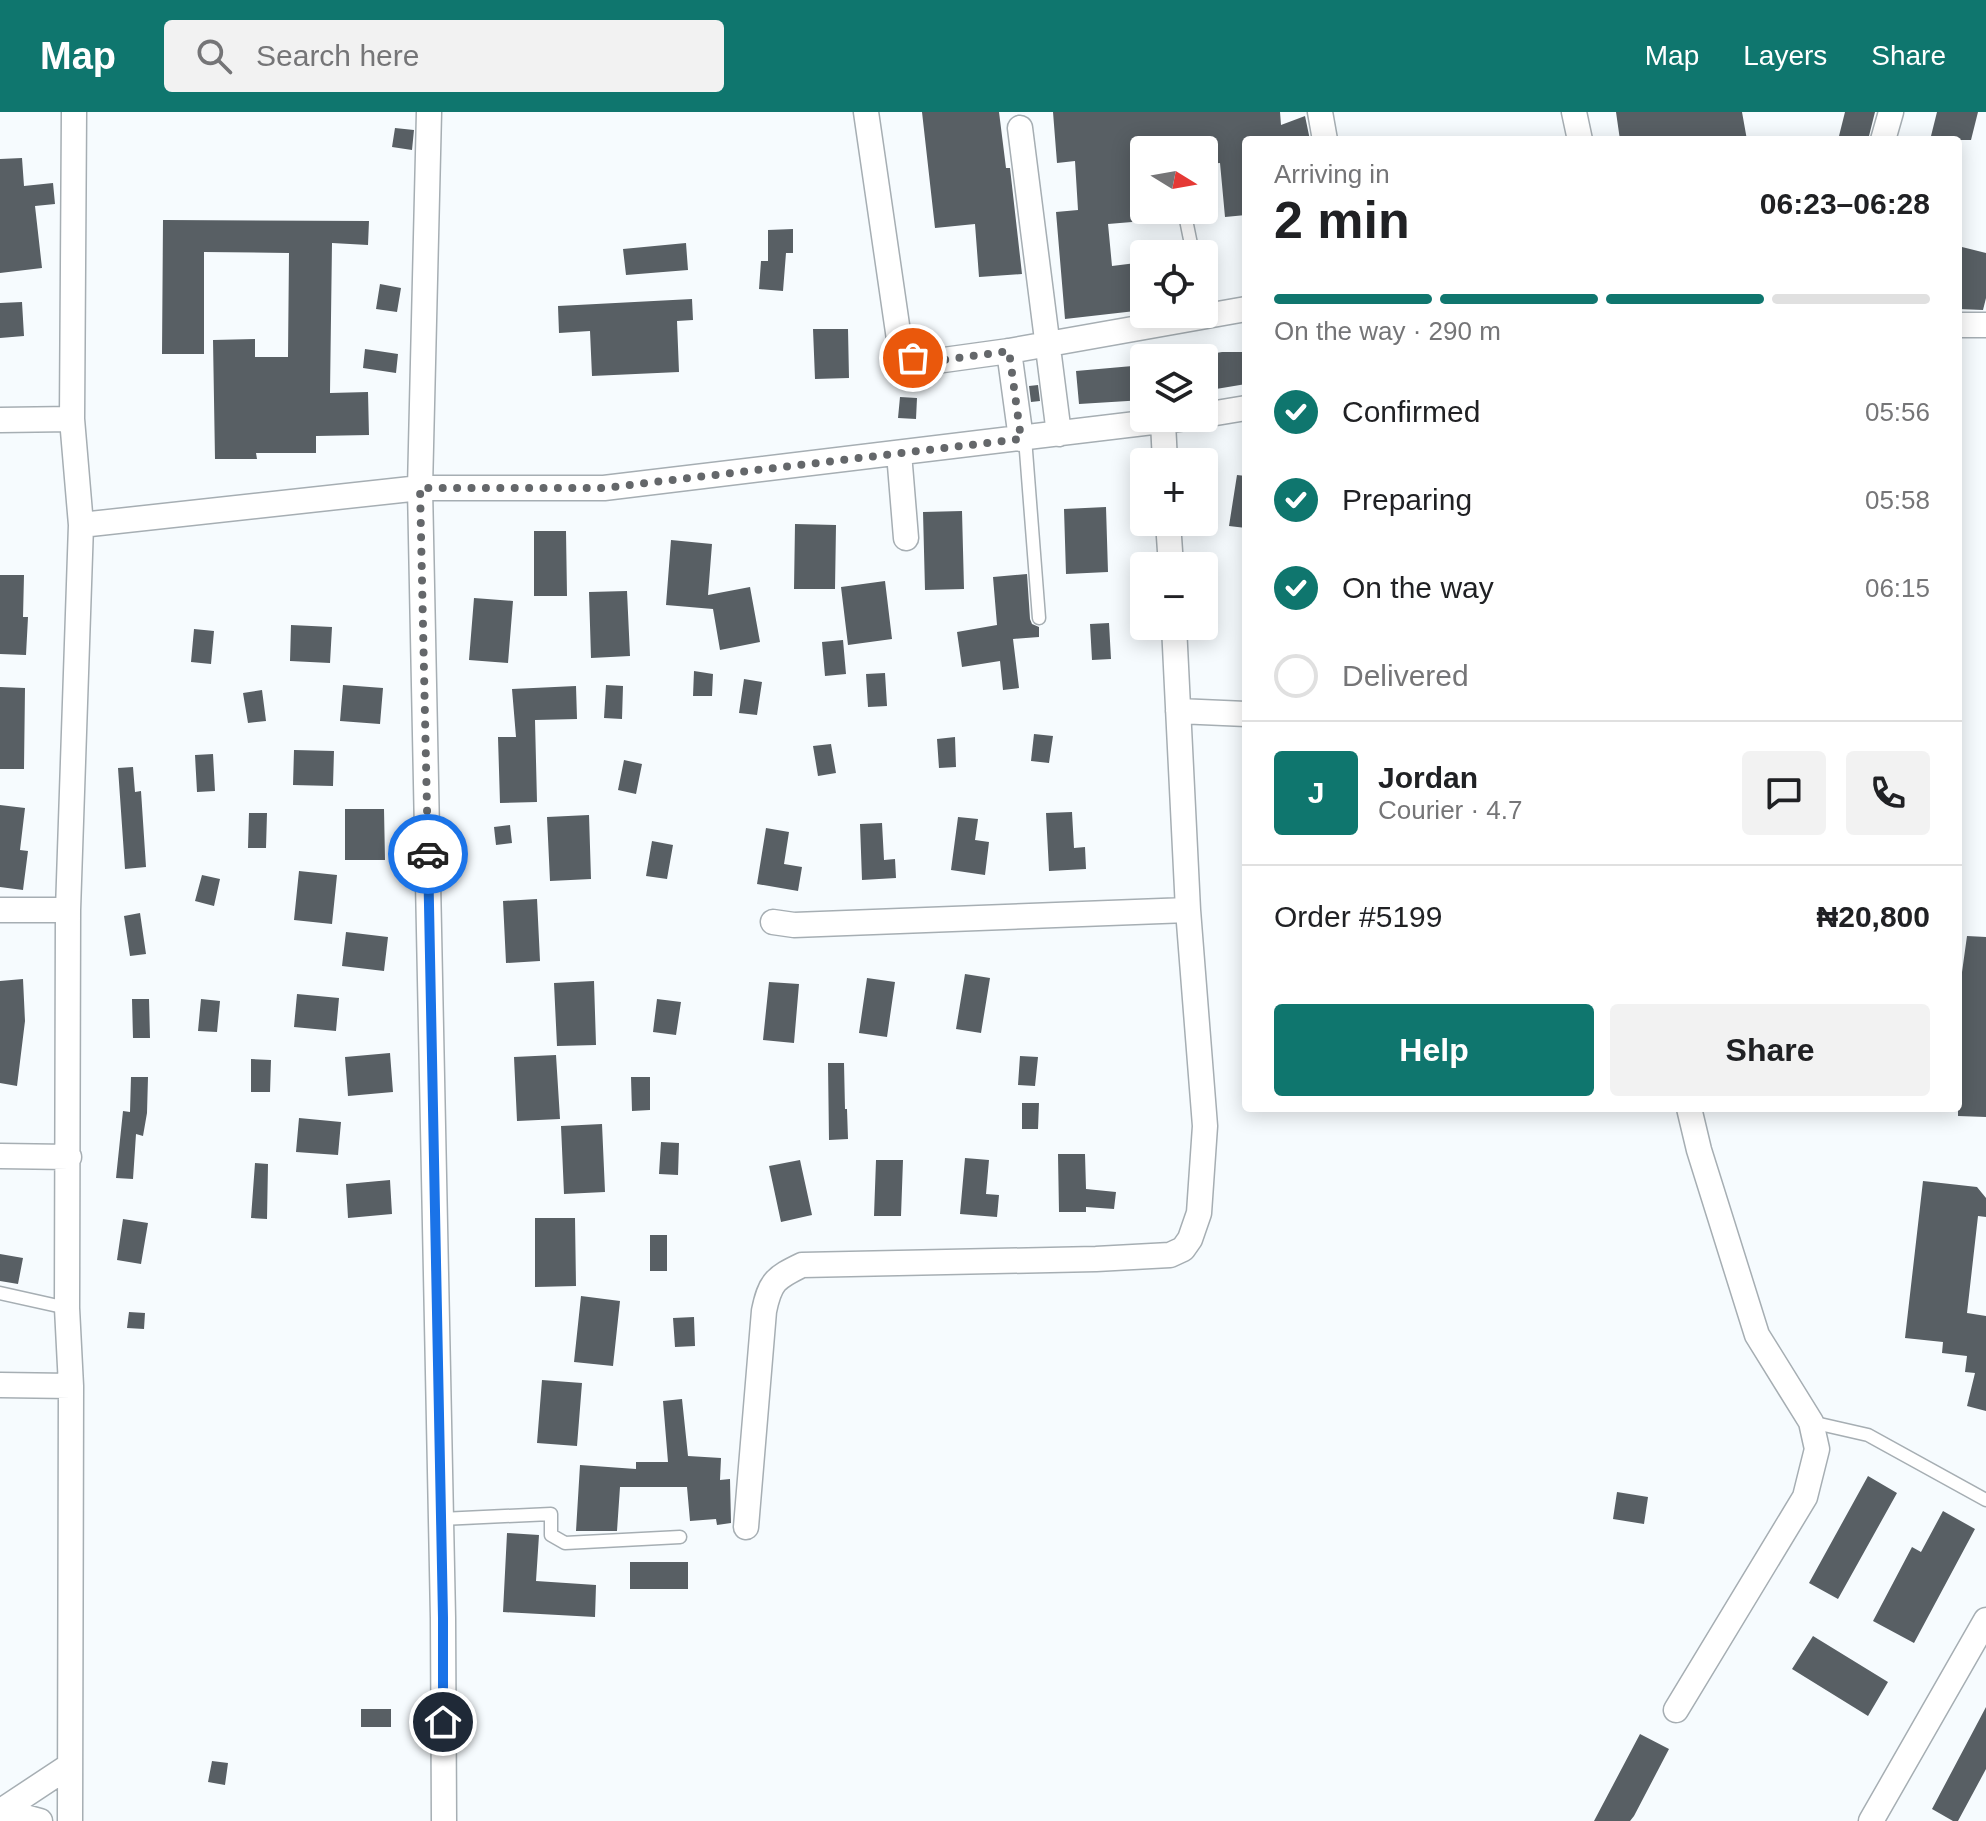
<!DOCTYPE html>
<meta charset="utf-8">
<style>
body{margin:0;font-family:Helvetica,sans-serif;background:#f2f2f2;color:#202124;height:100vh;display:flex;flex-direction:column;font-size:30px;white-space:nowrap}
*{box-sizing:border-box;margin:0}
p{font-size:26px;color:#757577}
.icon{flex:none;width:44px;height:44px;fill:none;stroke:currentColor;stroke-width:2;stroke-linecap:round;stroke-linejoin:round}
.map{position:relative;flex:1;overflow:hidden}
.side{position:absolute;left:1242px;top:24px;width:720px;height:976px;display:flex;flex-direction:column;background:#fff;border-radius:8px;box-shadow:0 4px 20px #0003}
.side>*{flex:none}
.needle{width:52px;rotate:101deg}
.buttons{position:absolute;left:1130px;top:24px;display:grid;gap:16px}
.buttons a{display:grid;place-items:center;width:88px;height:88px;border-radius:8px;background:#fff;box-shadow:0 4px 20px #0003;font-size:40px}
.pin{position:absolute;display:grid;place-items:center;width:68px;height:68px;color:#fff;margin:-34px;border:4px solid #fff;border-radius:50%;box-shadow:0 2px 8px #0007}
.courier{position:absolute;display:grid;place-items:center;width:80px;height:80px;margin:-40px;border:6px solid #1a73e8;border-radius:50%;background:#fff;color:#222;box-shadow:0 2px 10px #0007}
.overview em{font-style:normal;font-weight:700}
.overview div{display:flex;flex-direction:column-reverse}
.overview{display:flex;align-items:center;justify-content:space-between;height:136px;padding:0 32px}
h1{font-size:52px;font-weight:700;line-height:60px}
.bar{display:grid;grid-template-columns:repeat(4,1fr);gap:12px 8px;align-content:center;height:96px;padding:0 32px}
.bar i{height:10px;border-radius:6px;background:#e0e0e0}
.bar .selected{background:#0f766e}
.bar p{grid-column:span 4}
.line{display:flex;align-items:center;gap:20px;padding:0 32px;border-top:2px solid #e0e0e0}
.line div{flex:1}
.round{display:grid;place-items:center;flex:none;width:84px;height:84px;border-radius:8px;background:#f2f2f2}
ol{padding:0 32px;list-style:none}
li{display:flex;align-items:center;gap:24px;height:88px}
li p{margin-inline-start:auto}
li .icon{padding:8px;border-radius:50%;background:#0f766e;color:#fff;stroke-width:4}
li:last-child{color:#757577}
li i{width:44px;height:44px;border:4px solid #e0e0e0;border-radius:50%}
.action{display:flex;gap:16px;margin-top:auto;padding:16px 32px}
.action a{flex:1;height:92px;border-radius:8px;background:#0f766e;color:#fff;font-size:32px;font-weight:700;line-height:92px;text-align:center}
.action a+a{background:#f2f2f2;color:#202124}
header{display:flex;align-items:center;gap:48px;box-sizing:border-box;height:112px;padding:0 40px;background:#0f766e;color:#fff}
header strong{font-size:38px}
nav{display:flex;gap:44px;margin-inline-start:auto;font-size:28px}
.search{width:560px;height:72px;background:#f2f2f2;display:flex;align-items:center;gap:20px;box-sizing:border-box;padding:0 28px;border-radius:8px;color:#757577;font-size:30px}
.map>svg:first-child{display:block}
.building{fill:#585f64}
.lines{fill:none;stroke-linecap:round;stroke-linejoin:round}
.lane-casing{stroke:#a6aeb3;stroke-width:15}
.street-casing{stroke:#a6aeb3;stroke-width:27}
.lane{stroke:#fff;stroke-width:12}
.street{stroke:#fff;stroke-width:24}
.done{stroke:#64676a;stroke-width:8;stroke-dasharray:0 14.4}
.route{stroke:#1a73e8;stroke-width:10}
</style>
<header>
<strong>Map</strong>
<div class="search"><svg class="icon" aria-label="search" viewBox="0 0 24 24"><circle cx="10" cy="10" r="6"/><path d="M15 15l6 6"/></svg>Search here</div>
<nav><a>Map</a><a>Layers</a><a>Share</a></nav>
</header>
<div class="map">
<svg width="1986" height="1709" viewBox="0 0 1986 1709">
<rect width="100%" height="100%" fill="#f6fbfe"/>
<path class="building" d="M 922,0 L 999,0 L 1006,56 L 1010,56 L 1022,162 L 979,165 L 975,112 L 935,116 Z
M 1053,0 L 1280,0 L 1281,13 L 1305,4 L 1310,28 L 1246,28 L 1246,103 L 1225,105 L 1220,51 L 1204,52 L 1204,38 L 1143,38 L 1144,109 L 1108,112 L 1112,154 L 1144,150 L 1144,198 L 1065,207 L 1056,100 L 1078,98 L 1075,49 L 1057,51 Z
M 1616,0 L 1742,0 L 1747,28 L 1620,28 Z
M 1845,0 L 1875,0 L 1868,28 L 1838,28 Z
M 1937,0 L 1978,0 L 1971,28 L 1930,28 Z
M 395,16 L 414,18 L 412,38 L 392,35 Z
M 22,46 L 24,74 L 53,71 L 55,92 L 35,94 L 42,156 L 0,161 L 0,47 Z
M 163,108 L 369,109 L 368,133 L 332,131 L 330,281 L 368,280 L 369,323 L 316,324 L 316,341 L 256,341 L 257,347 L 215,347 L 213,228 L 255,227 L 255,245 L 288,245 L 289,141 L 204,140 L 204,242 L 162,242 Z
M 793,117 L 793,141 L 786,141 L 783,179 L 759,177 L 761,149 L 768,149 L 768,118 Z
M 686,131 L 688,158 L 626,163 L 623,137 Z
M 1958,134 L 1986,141 L 1986,186 L 1983,198 L 1958,197 Z
M 380,172 L 401,176 L 397,200 L 376,197 Z
M 692,187 L 693,208 L 677,209 L 679,260 L 592,264 L 590,219 L 559,221 L 558,194 Z
M 22,190 L 24,224 L 0,226 L 0,191 Z
M 813,217 L 848,217 L 849,266 L 815,267 Z
M 365,237 L 398,242 L 396,261 L 363,256 Z
M 1222,240 L 1246,240 L 1246,272 L 1204,279 L 1204,243 Z
M 1144,253 L 1144,288 L 1079,292 L 1076,259 Z
M 1038,273 L 1040,289 L 1031,290 L 1029,274 Z
M 900,285 L 917,286 L 916,307 L 898,306 Z
M 1237,363 L 1246,364 L 1246,416 L 1229,414 Z
M 1106,395 L 1108,460 L 1066,462 L 1064,397 Z
M 962,399 L 964,477 L 925,478 L 923,400 Z
M 795,412 L 836,413 L 835,477 L 794,477 Z
M 534,419 L 566,419 L 567,484 L 534,484 Z
M 671,428 L 712,432 L 708,483 L 750,475 L 760,530 L 720,538 L 713,497 L 666,493 Z
M 1027,462 L 1030,507 L 1032,512 L 1039,515 L 1039,525 L 1013,527 L 1019,576 L 1003,578 L 1000,549 L 962,555 L 957,520 L 997,513 L 993,465 Z
M 0,463 L 24,463 L 23,505 L 28,505 L 26,543 L 0,542 Z
M 885,469 L 892,527 L 848,533 L 841,475 Z
M 627,479 L 630,544 L 591,546 L 589,480 Z
M 474,486 L 513,489 L 508,551 L 469,548 Z
M 1109,511 L 1111,547 L 1092,548 L 1090,512 Z
M 291,513 L 332,515 L 330,551 L 290,549 Z
M 194,517 L 214,519 L 211,552 L 191,550 Z
M 843,528 L 846,562 L 825,564 L 822,530 Z
M 694,559 L 713,562 L 712,584 L 693,584 Z
M 885,561 L 887,594 L 868,595 L 866,562 Z
M 744,567 L 762,570 L 757,603 L 739,601 Z
M 343,573 L 383,576 L 380,612 L 340,609 Z
M 606,573 L 623,574 L 622,607 L 604,606 Z
M 576,574 L 577,607 L 535,608 L 537,690 L 500,691 L 498,625 L 516,625 L 512,577 Z
M 0,575 L 25,576 L 24,657 L 0,657 Z
M 262,578 L 266,609 L 248,611 L 243,581 Z
M 1034,622 L 1053,624 L 1049,651 L 1031,649 Z
M 955,625 L 956,655 L 939,656 L 937,627 Z
M 831,632 L 836,661 L 818,664 L 813,634 Z
M 294,638 L 334,639 L 333,674 L 293,673 Z
M 213,642 L 215,679 L 197,680 L 195,643 Z
M 624,648 L 642,652 L 636,682 L 618,678 Z
M 133,655 L 135,680 L 141,679 L 146,755 L 125,757 L 118,656 Z
M 0,693 L 25,696 L 20,738 L 28,739 L 23,778 L 0,775 Z
M 345,697 L 384,697 L 385,748 L 345,748 Z
M 1072,700 L 1074,736 L 1085,735 L 1086,757 L 1049,759 L 1046,701 Z
M 249,701 L 267,701 L 266,736 L 248,736 Z
M 589,703 L 591,767 L 550,769 L 547,705 Z
M 958,705 L 978,707 L 975,728 L 989,730 L 985,763 L 951,758 Z
M 882,711 L 884,748 L 895,747 L 896,766 L 862,768 L 860,712 Z
M 510,713 L 512,731 L 496,733 L 494,715 Z
M 766,716 L 789,720 L 784,752 L 802,755 L 798,779 L 757,772 Z
M 652,729 L 673,733 L 667,767 L 646,764 Z
M 299,759 L 337,763 L 332,812 L 294,808 Z
M 202,763 L 220,767 L 214,794 L 195,789 Z
M 537,787 L 540,849 L 506,851 L 503,789 Z
M 140,801 L 146,842 L 130,844 L 124,804 Z
M 346,820 L 388,825 L 384,859 L 342,854 Z
M 1967,824 L 1986,825 L 1986,1005 L 1958,1004 L 1958,889 Z
M 965,862 L 990,866 L 981,921 L 956,917 Z
M 867,866 L 895,870 L 887,925 L 859,921 Z
M 23,867 L 25,909 L 17,974 L 0,971 L 0,869 Z
M 594,869 L 596,933 L 557,934 L 554,871 Z
M 769,870 L 799,872 L 794,931 L 763,928 Z
M 297,882 L 339,886 L 336,919 L 294,915 Z
M 132,887 L 149,887 L 150,926 L 133,926 Z
M 201,887 L 220,889 L 217,920 L 198,919 Z
M 657,887 L 681,890 L 676,923 L 653,920 Z
M 390,941 L 393,980 L 348,984 L 345,945 Z
M 556,943 L 560,1007 L 517,1009 L 514,945 Z
M 1020,944 L 1038,945 L 1035,974 L 1018,973 Z
M 251,947 L 271,948 L 270,980 L 251,980 Z
M 828,951 L 844,951 L 845,997 L 847,997 L 848,1027 L 829,1028 Z
M 131,965 L 148,965 L 147,1001 L 143,1024 L 136,1022 L 133,1067 L 116,1066 L 123,999 L 130,1000 Z
M 631,965 L 650,965 L 650,998 L 632,999 Z
M 1022,991 L 1039,991 L 1038,1017 L 1022,1017 Z
M 299,1006 L 341,1010 L 338,1043 L 296,1040 Z
M 602,1012 L 605,1080 L 564,1082 L 561,1014 Z
M 661,1030 L 679,1031 L 678,1063 L 659,1062 Z
M 1058,1042 L 1085,1042 L 1086,1077 L 1116,1080 L 1114,1097 L 1086,1095 L 1086,1100 L 1059,1100 Z
M 965,1046 L 989,1048 L 986,1082 L 999,1083 L 997,1105 L 960,1102 Z
M 800,1048 L 812,1103 L 781,1110 L 769,1054 Z
M 876,1048 L 903,1048 L 901,1104 L 874,1104 Z
M 255,1051 L 268,1052 L 267,1107 L 251,1106 Z
M 390,1068 L 392,1102 L 348,1106 L 346,1072 Z
M 1923,1069 L 1977,1075 L 1986,1086 L 1986,1105 L 1978,1104 L 1967,1201 L 1986,1204 L 1986,1299 L 1967,1294 L 1975,1261 L 1965,1260 L 1967,1244 L 1942,1241 L 1943,1230 L 1905,1226 Z
M 535,1106 L 575,1106 L 576,1174 L 535,1175 Z
M 123,1107 L 148,1111 L 141,1152 L 117,1148 Z
M 650,1123 L 667,1123 L 667,1159 L 650,1159 Z
M 0,1142 L 23,1146 L 18,1172 L 0,1169 Z
M 581,1184 L 620,1189 L 613,1254 L 574,1250 Z
M 129,1200 L 145,1201 L 144,1217 L 127,1216 Z
M 694,1205 L 695,1234 L 675,1235 L 673,1206 Z
M 542,1268 L 582,1271 L 577,1334 L 537,1331 Z
M 682,1287 L 688,1344 L 721,1346 L 720,1368 L 730,1367 L 731,1411 L 717,1413 L 716,1407 L 690,1409 L 687,1375 L 620,1375 L 617,1419 L 576,1419 L 580,1353 L 636,1357 L 636,1350 L 668,1350 L 663,1289 Z
M 1868,1364 L 1897,1381 L 1838,1487 L 1809,1471 Z
M 1617,1380 L 1648,1385 L 1644,1412 L 1613,1407 Z
M 1943,1399 L 1975,1417 L 1914,1531 L 1873,1509 L 1912,1435 L 1921,1440 Z
M 507,1421 L 539,1423 L 536,1469 L 596,1473 L 595,1505 L 503,1500 Z
M 630,1450 L 688,1450 L 688,1477 L 630,1477 Z
M 1813,1524 L 1888,1570 L 1868,1604 L 1792,1557 Z
M 1986,1595 L 1986,1657 L 1958,1709 L 1953,1709 L 1932,1697 Z
M 361,1597 L 391,1597 L 391,1615 L 361,1615 Z
M 1640,1622 L 1669,1637 L 1634,1704 L 1630,1709 L 1594,1709 Z
M 212,1649 L 228,1651 L 225,1673 L 208,1670 Z"/>
<g class="lines">
<defs>
<path id="lane" d="M 1184,98 L 1193,142
M 1025,326 L 1039,506
M 0,1181 L 67,1196
M 1811,1310 L 1868,1323 L 1986,1388
M 441,1407 L 551,1402 L 551,1423 L 565,1431 L 680,1425"/>
<path id="street" d="M 429,0 L 420,376 L 443,1506 L 444,1709
M 866,0 L 899,227 L 913,246 L 922,251 L 1009,239 L 1246,197
M 1320,0 L 1325,28
M 1574,0 L 1580,28
M 1020,16 L 1059,322
M 1883,28 L 1891,0
M 1958,213 L 1986,213
M 1009,239 L 1021,327
M 1204,303 L 1246,296
M 0,308 L 72,307
M 1163,310 L 1165,350
M 899,341 L 906,426
M 1168,410 L 1171,454
M 81,413 L 420,376 L 604,376 L 1186,306
M 1178,599 L 1246,602
M 0,798 L 68,798
M 773,810 L 794,813 L 1188,798
M 0,1044 L 69,1045
M 0,1273 L 71,1274
M 746,1415 L 764,1199 C 770,1170 775,1166 802,1153 L 1096,1147 L 1170,1143 L 1183,1137 L 1190,1127 L 1199,1101 L 1205,1014 L 1188,798 L 1174,514
M 1676,1598 L 1805,1385 L 1817,1337 L 1811,1310 L 1757,1223 L 1699,1038 L 1689,996
M 4,1697 L 69,1654
M 0,1698 L 40,1709
M 70,1709 L 71,1274 L 67,1196 L 68,798 L 81,413 L 72,307 L 74,0
M 1871,1709 L 1986,1508"/>
</defs>
<use href="#lane" class="lane-casing"/>
<use href="#street" class="street-casing"/>
<use href="#lane" class="lane"/>
<use href="#street" class="street"/>
</g>
<g class="lines">
<path class="done" d="M 428,742 L 420,376 L 604,376 L 1021,327 L 1009,239 L 922,251 L 913,246"/>
<path class="route" d="M 428,742 L 443,1506 L 443,1610"/>
</g>
</svg>
<div class="buttons">
<a><svg class="needle" viewBox="-14 -14 28 28"><path d="M0-13l5 13h-10z" fill="#e53935"/><path d="M0 13l5-13h-10z" fill="#757577"/></svg></a>
<a><svg class="icon" aria-label="locate" viewBox="0 0 24 24"><circle cx="12" cy="12" r="6"/><path d="M12 2v4M12 18v4M2 12h4M18 12h4"/></svg></a>
<a><svg class="icon" aria-label="layers" viewBox="0 0 24 24"><path d="M12 4l9 5-9 5-9-5zM3 14l9 5 9-5"/></svg></a>
<a>+</a>
<a>−</a>
</div>
<div class="pin" style="left:913px;top:246px;background:#ea580c"><svg class="icon" aria-label="bag" viewBox="0 0 24 24"><path d="M5 8h14l-1 12H6zM9 8a3 3 0 0 1 6 0"/></svg></div>
<div class="pin" style="left:443px;top:1610px;background:#1f2937"><svg class="icon" aria-label="home" viewBox="0 0 24 24"><path d="M3 11l9-7 9 7M6 9v11h12V9"/></svg></div>
<div class="courier" style="left:428px;top:742px"><svg class="icon" aria-label="car" viewBox="0 0 24 24"><path d="M5 17H2v-5l4-1 3-4h7l3 4 3 1v5h-3M9 17h6M6 11h13"/><circle cx="7" cy="17" r="2"/><circle cx="17" cy="17" r="2"/></svg></div>
<section class="side">
<div class="overview"><div><h1>2 min</h1><p>Arriving in</p></div><em>06:23–06:28</em></div>
<div class="bar"><i class="selected"></i><i class="selected"></i><i class="selected"></i><i></i><p>On the way · 290 m</p></div>
<ol>
<li><svg class="icon" aria-label="check" viewBox="0 0 24 24"><path d="M5 12l5 5 9-10"/></svg>Confirmed<p>05:56</p></li>
<li><svg class="icon" aria-label="check" viewBox="0 0 24 24"><path d="M5 12l5 5 9-10"/></svg>Preparing<p>05:58</p></li>
<li><svg class="icon" aria-label="check" viewBox="0 0 24 24"><path d="M5 12l5 5 9-10"/></svg>On the way<p>06:15</p></li>
<li><i></i>Delivered</li>
</ol>
<div class="line" style="height:144px"><b class="round" style="background:#0f766e;color:#fff">J</b><div><b>Jordan</b><p>Courier · 4.7</p></div><a class="round"><svg class="icon" aria-label="chat" viewBox="0 0 24 24"><path d="M4 5h16v11H9l-5 4z"/></svg></a><a class="round"><svg class="icon" aria-label="phone" viewBox="0 0 24 24"><path d="M5 4h4l2 5-3 2q2 4 5 5l2-3 5 2v4C11 20 4 13 5 4z"/></svg></a></div>
<div class="line" style="height:104px"><div>Order #5199</div><b>₦20,800</b></div>
<div class="action"><a>Help</a><a>Share</a></div>
</section>
</div>
